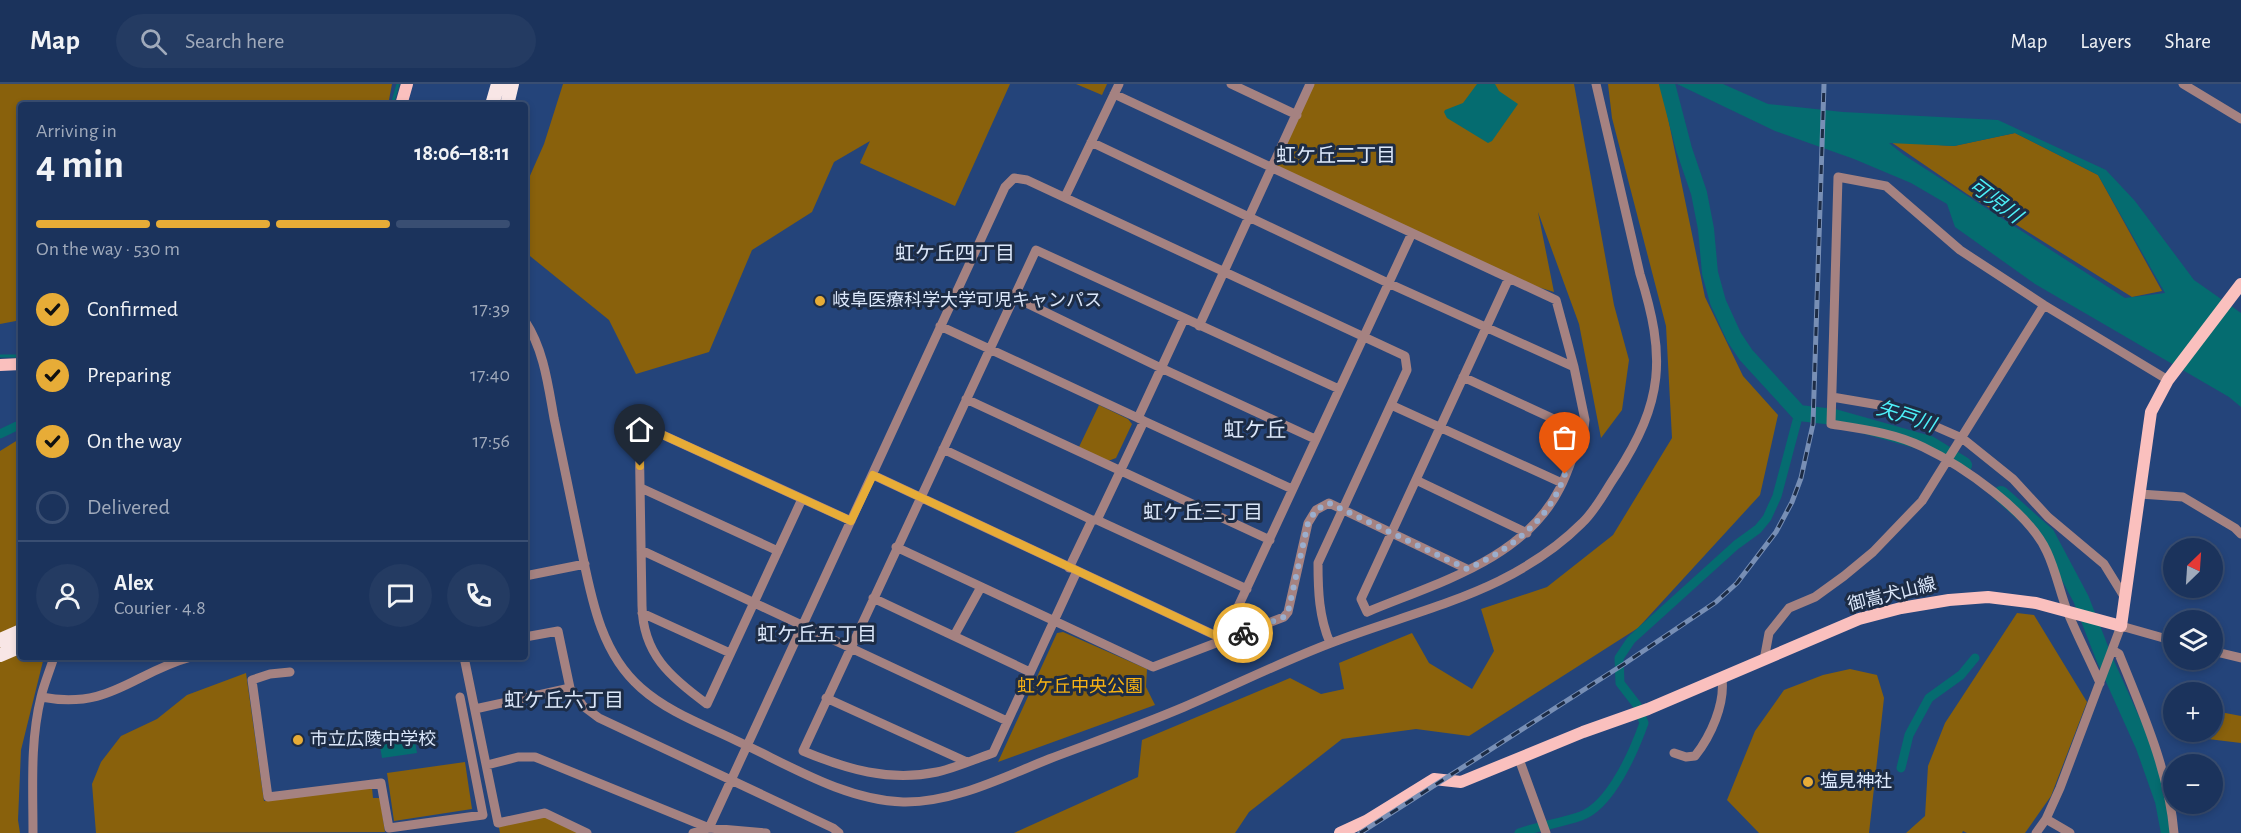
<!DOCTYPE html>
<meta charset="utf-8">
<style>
body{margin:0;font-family:"Alegreya Sans","Noto Sans JP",sans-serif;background:#243b62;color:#f1f3f6;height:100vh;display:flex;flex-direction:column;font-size:22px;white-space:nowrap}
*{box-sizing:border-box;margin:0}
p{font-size:20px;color:#a0aabb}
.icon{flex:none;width:33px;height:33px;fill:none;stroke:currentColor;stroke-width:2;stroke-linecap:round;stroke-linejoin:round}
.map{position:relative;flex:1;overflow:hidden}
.sheet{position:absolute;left:18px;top:18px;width:510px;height:558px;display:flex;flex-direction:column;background:#1b335c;border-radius:6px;box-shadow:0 3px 9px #0003,0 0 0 2px #394e72}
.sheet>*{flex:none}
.needle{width:39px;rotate:25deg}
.tools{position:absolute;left:2163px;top:454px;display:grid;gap:12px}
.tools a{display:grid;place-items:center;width:60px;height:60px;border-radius:50%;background:#1b335c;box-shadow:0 3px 9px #0003,0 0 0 2px #394e72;font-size:30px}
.pin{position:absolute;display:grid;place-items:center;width:51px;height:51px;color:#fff;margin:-62px -26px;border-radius:50% 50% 50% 0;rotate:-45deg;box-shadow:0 0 6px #0007}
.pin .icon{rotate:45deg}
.courier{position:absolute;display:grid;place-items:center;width:60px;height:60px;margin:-30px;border:4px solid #e7ac37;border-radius:50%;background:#fff;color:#222;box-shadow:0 2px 8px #0007}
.headline em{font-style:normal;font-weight:700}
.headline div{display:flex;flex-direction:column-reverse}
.headline{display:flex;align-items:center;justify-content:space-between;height:102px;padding:0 18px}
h1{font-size:39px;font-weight:700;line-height:45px}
.bar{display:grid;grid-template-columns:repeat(4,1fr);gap:9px 6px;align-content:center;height:72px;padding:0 18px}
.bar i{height:8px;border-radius:4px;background:#394e72}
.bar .selected{background:#e7ac37}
.bar p{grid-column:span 4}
.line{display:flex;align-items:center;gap:15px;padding:0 18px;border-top:2px solid #394e72}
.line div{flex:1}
.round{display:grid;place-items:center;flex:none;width:63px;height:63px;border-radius:32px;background:#243b62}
ol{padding:0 18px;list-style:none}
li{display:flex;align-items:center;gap:18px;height:66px}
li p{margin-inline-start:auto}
li .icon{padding:6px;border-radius:50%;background:#e7ac37;color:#111;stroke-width:4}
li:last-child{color:#a0aabb}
li i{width:33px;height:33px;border:3px solid #394e72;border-radius:50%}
header{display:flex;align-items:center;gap:36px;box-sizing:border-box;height:84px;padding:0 30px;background:#1b335c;border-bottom:2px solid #394e72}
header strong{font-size:28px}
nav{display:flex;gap:33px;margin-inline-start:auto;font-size:21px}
.search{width:420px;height:54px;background:#243b62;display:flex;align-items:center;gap:15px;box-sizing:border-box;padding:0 21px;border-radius:33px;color:#a0aabb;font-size:22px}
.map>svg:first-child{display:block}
.green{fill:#89610c}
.water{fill:#056c70;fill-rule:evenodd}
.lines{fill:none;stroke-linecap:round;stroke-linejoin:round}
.stream{stroke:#056c70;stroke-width:3}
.canal{stroke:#056c70;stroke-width:9}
.river{stroke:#056c70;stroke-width:16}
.minor{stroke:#a58281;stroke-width:9}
.major{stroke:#fac0be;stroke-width:12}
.highway{stroke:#f8e6e6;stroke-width:14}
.rail-casing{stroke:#788fb5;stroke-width:5}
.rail{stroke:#1d2c45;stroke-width:3;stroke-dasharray:9;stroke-linecap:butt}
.done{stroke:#9baecd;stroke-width:6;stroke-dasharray:0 10.8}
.route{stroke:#e7ac37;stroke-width:8}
.poi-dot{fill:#e7ac37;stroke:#1d2c45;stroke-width:2}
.labels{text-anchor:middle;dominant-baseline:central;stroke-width:6;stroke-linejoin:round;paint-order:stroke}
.poi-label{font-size:18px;fill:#dbe7fa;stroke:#1d2c45;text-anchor:start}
.street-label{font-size:18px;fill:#dbe7fa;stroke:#1d2c45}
.park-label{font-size:18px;fill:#f8b213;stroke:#1d2c45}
.neighbourhood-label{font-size:20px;fill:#dbe7fa;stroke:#1d2c45}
.water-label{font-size:20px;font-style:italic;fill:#4df0f8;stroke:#1d2c45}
.quarter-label{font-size:21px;fill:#dbe7fa;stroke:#1d2c45}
</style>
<header>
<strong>Map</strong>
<div class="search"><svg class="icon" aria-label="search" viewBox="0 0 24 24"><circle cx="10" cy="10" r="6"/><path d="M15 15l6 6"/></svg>Search here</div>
<nav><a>Map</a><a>Layers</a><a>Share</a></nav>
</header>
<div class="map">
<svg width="2241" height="749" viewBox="0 0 2241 749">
<rect width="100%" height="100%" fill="#24447a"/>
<path class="green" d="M 0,0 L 392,0 L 388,21 L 21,21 L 21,236 L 0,240 Z
M 563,0 L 1010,0 L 955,122 L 860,79 L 874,48 L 870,57 L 834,78 L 812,128 L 752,166 L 709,268 L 636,290 L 609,236 L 525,168 L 525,103 L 544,60 Z
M 1076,0 L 1107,0 L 1102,11 Z
M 1310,0 L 1574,0 L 1614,221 L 1629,276 L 1622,326 L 1601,354 L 1579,240 L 1538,128 L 1554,208 L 1509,194 L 1272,84 Z
M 1608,0 L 1661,0 L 1705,213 L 1743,292 L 1778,331 L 1760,411 L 1638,544 L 1469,652 L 1416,645 L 1342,655 L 1249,728 L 1235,749 L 1014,749 L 1138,693 L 1142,656 L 1290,594 L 1321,610 L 1344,605 L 1339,579 L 1412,549 L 1429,579 L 1472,605 L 1494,567 L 1481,525 L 1547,503 L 1613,451 L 1672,354 L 1666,242 L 1612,34 Z
M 2015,49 L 2098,91 L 2162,207 L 2132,213 L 1967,110 L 1891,58 L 1954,62 Z
M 1099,321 L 1128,335 L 1132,340 L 1116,374 L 1108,377 L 1079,363 Z
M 21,354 L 21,573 L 44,573 L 21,666 L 18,736 L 20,749 L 0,749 L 0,367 Z
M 2017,529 L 2034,531 L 2087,618 L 2051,712 L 2025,749 L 1967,749 L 1963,747 L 1962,749 L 1906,749 L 1925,732 L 1928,682 L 1945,639 Z
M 1063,548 L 1147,585 L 1146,603 L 1155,621 L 998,678 L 1057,549 Z
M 1850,585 L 1877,591 L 1884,614 L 1869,749 L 1759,749 L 1727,716 L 1755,647 L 1784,606 L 1823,591 Z
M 246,589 L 264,717 L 372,704 L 373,714 L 380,714 L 385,748 L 96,749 L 92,700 L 101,678 L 121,652 L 157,635 L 187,611 Z
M 2215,627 L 2241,632 L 2241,659 L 2208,655 L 2209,648 L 2212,648 L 2213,630 Z
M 465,678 L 472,725 L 394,737 L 387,689 Z
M 545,729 L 587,749 L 500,749 L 498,739 Z"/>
<path class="water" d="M 1477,0 L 1495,0 L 1499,7 L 1518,20 L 1492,57 L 1488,59 L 1447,34 L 1444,28 L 1445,26 L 1463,19 Z
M 1677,0 L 1723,0 L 1768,20 L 1843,28 L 1998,36 L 2106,86 L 2135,117 L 2194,196 L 2241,229 L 2241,323 L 2229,313 L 2035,200 L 1955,143 L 1947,120 L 1911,99 L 1854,75 L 1775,47 ZM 2015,49 L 2098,91 L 2165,209 L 2125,214 L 1904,71 L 1889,59 L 1954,62 Z
M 413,645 L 417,669 L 382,674 L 378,650 Z"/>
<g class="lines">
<path class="stream" d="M 392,21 L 398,0
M 0,272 L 21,272"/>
<path class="canal" d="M 0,350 L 21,340
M 1901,684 L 1909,651 L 1929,614 L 1961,591 L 1975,574
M 1519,749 C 1539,742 1561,739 1581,732 C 1611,721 1634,667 1644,639 L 1637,621 L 1620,599 L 1619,574 L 1631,556 L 1736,461 L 1758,445 L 1767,434 L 1777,412 L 1799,329"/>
<path class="river" d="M 1667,0 L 1684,65 L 1699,109 L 1706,145 L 1710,189 L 1718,218 L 1734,253 L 1746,271 L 1799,329 L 1834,333 L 1930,360 L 1964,381
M 2001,410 L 2047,451 L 2081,515 L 2104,574 L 2144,663 L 2163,717 L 2169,749"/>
<path class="minor" d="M 1231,0 L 1297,31
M 2183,0 L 2241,35
M 1114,10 C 1261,79 1409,146 1556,216 L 1574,283 L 1585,336 L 1584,344 C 1575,363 1570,385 1560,404 C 1524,476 1436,499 1367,528 L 1361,515 L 1509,194
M 1091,58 L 1388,199 L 1574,283
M 1065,113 L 1119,0
M 1014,213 L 1161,284 L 1315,355
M 525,237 C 544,266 548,301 554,334 C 562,373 570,411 578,450 C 590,504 597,566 641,604 C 668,628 704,641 737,657 C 789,681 844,716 903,718 C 953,719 1004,693 1049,675 C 1094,658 1139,642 1184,623 C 1233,602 1281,578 1331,559 C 1385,538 1448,522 1499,497 C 1529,482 1558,463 1582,439 C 1596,426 1605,407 1616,391 C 1664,317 1666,273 1640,190 L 1596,0
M 940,242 L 1138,334
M 1199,242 L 1310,0
M 1463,293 L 1582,348
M 1832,313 L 1891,323 L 1962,354 L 2013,395 L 2048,433 L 2104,480 L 2125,514
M 966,315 L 1270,456
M 1391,321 L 1562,399
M 1144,337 L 1292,405
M 943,365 L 1092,436
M 873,391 L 1223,555
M 1416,396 L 1527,449
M 641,404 L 778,467
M 2140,410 L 2183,413 L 2235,444 L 2241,450
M 802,415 L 707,620 C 670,593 643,570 642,522 L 639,340 L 851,437
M 1097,436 L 1247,505
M 896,463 L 1153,583 L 1284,533 L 1288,528 L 1308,439 L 1316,426 L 1329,419 L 1467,485
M 641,466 L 1007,637
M 1069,484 L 1092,436 L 1097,436 L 1144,337 L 1138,334 L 1184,235
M 1077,487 L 993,669 C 975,675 956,684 937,688 C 889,698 846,685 803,667 L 1036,166 L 1339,305
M 525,492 L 585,480
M 873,514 L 1030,588
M 642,529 L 730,569
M 954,552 L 981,503
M 525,553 L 558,547 L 570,604 L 583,622 L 599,634 L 833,744 L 839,749
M 1223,555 L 1412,149
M 2112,566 L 2119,570 C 2142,627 2169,687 2174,749
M 2212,567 L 2241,574
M 464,573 L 498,739 L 545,729 L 587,749
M 1764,576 L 1769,549 L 1789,524 L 1815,513 L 1844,492 L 1873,468 L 1922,417 L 2044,221
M 290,588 L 270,590 L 252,596 L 268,713 L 381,699 L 389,744 L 483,731 L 460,613
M 2100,599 C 2090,576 2078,553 2068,529 C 2060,509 2056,487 2047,468 C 2029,428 1963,382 1923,363 C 1895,349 1862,345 1831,340 L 1838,93 L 1886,102 L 1960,166 L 2044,221 L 2168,296
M 41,613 C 111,626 132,589 191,573
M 826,614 L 967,678
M 475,625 L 570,604
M 1674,669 L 1686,673 L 1695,672 C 1711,652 1725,620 1722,595
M 1519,675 L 1546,749
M 487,681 L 518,673 L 535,673 L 709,744 L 766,749
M 2046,735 L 2070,749
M 33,749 C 33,704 30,657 41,613 C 44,600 50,586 54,573
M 693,749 L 709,744 L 1005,103 L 1014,94 L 1027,96 L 1405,272 L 1407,286 L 1318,479 C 1318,507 1319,533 1330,559
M 2036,749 L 2046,735 L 2060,704 L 2121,542 L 2174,557"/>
<path class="major" d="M 401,21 L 407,0
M 0,281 L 21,280
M 1340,749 L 1366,737 L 1434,695 L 1461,698 L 1583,648 L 1648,625 L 1859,535 L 1901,524 L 1949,516 L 1988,513 L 2036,519 L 2121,542 L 2151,328 L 2168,296 L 2241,200"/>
<path class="highway" d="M 492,21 L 498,0
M 507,21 L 512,0
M 0,556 L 21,547
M 0,571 L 21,562"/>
<defs>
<path id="rail" d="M 1360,749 L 1624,580 L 1716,518 L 1737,499 L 1776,448 L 1792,418 L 1801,394 L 1813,340 L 1824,0"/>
</defs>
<use href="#rail" class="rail-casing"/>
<use href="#rail" class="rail"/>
</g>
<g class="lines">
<path class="done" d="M 1243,549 L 1284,533 L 1288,528 L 1308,439 L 1316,426 L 1329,419 L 1467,485 C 1510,466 1550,436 1565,390"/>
<path class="route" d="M 640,382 L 639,340 L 851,437 L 873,391 L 1223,555 L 1243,549"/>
</g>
<g class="poi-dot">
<circle cx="820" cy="217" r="6"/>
<circle cx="298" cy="656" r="6"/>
<circle cx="1808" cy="698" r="6"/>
</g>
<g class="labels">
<g class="poi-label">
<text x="832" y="217">岐阜医療科学大学可児キャンパス</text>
<text x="310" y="656">市立広陵中学校</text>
<text x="1820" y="698">塩見神社</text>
</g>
<g class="street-label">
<text transform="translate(1892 511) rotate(-14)">御嵩犬山線</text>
</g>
<g class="park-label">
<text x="1080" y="603">虹ケ丘中央公園</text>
</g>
<g class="neighbourhood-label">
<text x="1336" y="72">虹ケ丘二丁目</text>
<text x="955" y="170">虹ケ丘四丁目</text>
<text x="1203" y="429">虹ケ丘三丁目</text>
<text x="817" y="551">虹ケ丘五丁目</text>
<text x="564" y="617">虹ケ丘六丁目</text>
</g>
<g class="water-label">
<text transform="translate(1995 117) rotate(37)">可児川</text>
<text transform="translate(1906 333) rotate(18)">矢戸川</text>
</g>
<g class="quarter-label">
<text x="1255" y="346">虹ケ丘</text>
</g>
</g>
</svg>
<div class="tools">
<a><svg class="needle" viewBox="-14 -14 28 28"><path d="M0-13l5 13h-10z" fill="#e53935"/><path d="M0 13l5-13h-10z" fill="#a0aabb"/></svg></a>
<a><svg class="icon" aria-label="layers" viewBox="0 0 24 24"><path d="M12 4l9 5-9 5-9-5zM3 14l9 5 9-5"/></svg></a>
<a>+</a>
<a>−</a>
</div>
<div class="pin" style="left:1565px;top:390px;background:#ea580c"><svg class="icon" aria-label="bag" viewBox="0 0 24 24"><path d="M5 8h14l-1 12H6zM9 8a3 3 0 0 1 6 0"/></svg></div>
<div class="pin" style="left:640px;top:382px;background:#1f2937"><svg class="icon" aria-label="home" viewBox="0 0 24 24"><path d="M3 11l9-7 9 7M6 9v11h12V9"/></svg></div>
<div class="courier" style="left:1243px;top:549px"><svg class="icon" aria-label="bike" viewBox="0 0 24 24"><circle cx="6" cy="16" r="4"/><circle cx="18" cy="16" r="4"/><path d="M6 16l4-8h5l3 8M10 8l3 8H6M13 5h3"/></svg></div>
<section class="sheet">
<div class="headline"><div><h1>4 min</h1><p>Arriving in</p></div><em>18:06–18:11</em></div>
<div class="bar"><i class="selected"></i><i class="selected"></i><i class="selected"></i><i></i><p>On the way · 530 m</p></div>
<ol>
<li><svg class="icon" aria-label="check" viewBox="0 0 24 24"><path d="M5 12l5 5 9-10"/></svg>Confirmed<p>17:39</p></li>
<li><svg class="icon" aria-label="check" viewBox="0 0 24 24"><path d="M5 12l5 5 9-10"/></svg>Preparing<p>17:40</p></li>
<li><svg class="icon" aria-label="check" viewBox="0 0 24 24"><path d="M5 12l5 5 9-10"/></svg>On the way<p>17:56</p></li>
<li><i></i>Delivered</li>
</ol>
<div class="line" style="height:108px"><a class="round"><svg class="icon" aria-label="person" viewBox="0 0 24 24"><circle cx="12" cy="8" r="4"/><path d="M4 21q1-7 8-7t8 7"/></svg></a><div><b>Alex</b><p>Courier · 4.8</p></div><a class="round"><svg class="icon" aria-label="chat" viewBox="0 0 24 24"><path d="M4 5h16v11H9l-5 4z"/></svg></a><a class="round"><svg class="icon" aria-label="phone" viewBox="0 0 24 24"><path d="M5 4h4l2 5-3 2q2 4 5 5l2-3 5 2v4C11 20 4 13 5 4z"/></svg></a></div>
</section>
</div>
